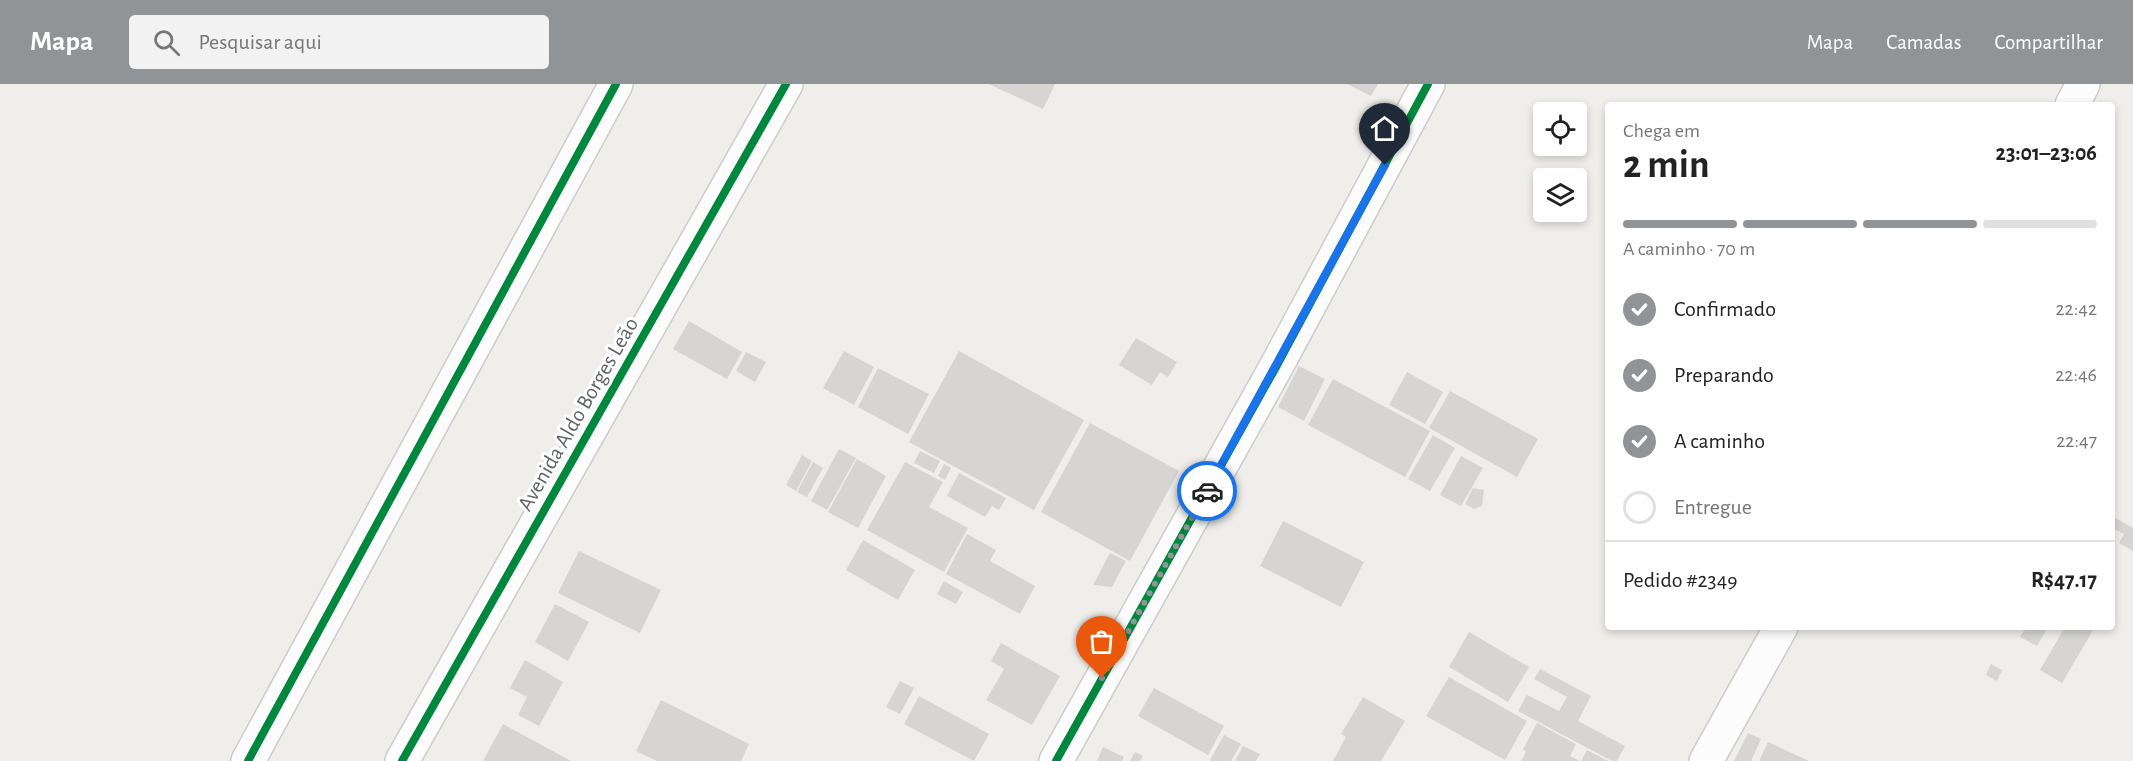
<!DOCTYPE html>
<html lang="pt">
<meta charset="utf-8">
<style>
body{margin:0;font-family:"Alegreya Sans",sans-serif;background:#f2f2f2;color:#222;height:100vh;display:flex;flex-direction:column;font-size:22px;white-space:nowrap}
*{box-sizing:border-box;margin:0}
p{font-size:20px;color:#767676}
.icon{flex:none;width:33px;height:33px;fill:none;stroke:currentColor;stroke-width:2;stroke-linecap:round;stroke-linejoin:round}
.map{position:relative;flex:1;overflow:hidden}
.sheet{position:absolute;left:1605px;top:18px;width:510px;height:528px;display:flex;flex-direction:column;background:#fff;border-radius:6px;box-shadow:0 3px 9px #0003}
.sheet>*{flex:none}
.fabs{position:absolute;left:1533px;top:18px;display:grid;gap:12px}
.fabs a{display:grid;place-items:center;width:54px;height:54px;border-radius:6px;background:#fff;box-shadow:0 3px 9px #0003;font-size:30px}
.pin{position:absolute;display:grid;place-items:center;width:51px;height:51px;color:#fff;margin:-62px -26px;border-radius:50% 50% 50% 0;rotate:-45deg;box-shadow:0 0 6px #0007}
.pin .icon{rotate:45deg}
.courier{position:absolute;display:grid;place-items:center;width:60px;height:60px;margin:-30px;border:4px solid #1a73e8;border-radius:50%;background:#fff;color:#222;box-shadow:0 2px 8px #0007}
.headline em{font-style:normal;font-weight:600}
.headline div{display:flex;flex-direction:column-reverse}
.headline{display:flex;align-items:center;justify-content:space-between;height:102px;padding:0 18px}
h1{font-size:39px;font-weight:600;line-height:45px}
.bar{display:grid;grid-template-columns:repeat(4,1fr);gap:9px 6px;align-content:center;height:72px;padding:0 18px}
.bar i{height:8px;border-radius:4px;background:#e0e0e0}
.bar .current{background:#919496}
.bar p{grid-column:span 4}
.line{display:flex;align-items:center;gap:15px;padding:0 18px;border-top:2px solid #e0e0e0}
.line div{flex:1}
ol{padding:0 18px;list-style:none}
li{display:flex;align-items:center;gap:18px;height:66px}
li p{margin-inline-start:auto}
li .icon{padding:6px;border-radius:50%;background:#919496;color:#fff;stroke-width:4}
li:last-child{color:#767676}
li i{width:33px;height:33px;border:3px solid #e0e0e0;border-radius:50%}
header{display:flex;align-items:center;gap:36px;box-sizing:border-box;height:84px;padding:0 30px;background:#919496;color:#fff}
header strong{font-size:28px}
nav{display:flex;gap:33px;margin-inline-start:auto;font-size:21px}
.search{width:420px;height:54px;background:#f2f2f2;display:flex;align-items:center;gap:15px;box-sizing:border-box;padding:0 21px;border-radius:6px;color:#767676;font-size:22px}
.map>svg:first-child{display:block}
.building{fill:#d6d5d3}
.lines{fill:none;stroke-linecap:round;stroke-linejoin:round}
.minor-casing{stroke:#cbcccc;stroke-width:36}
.minor{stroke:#fdfcfc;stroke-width:33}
.cycleway-casing{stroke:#fff;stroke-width:11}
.cycleway{stroke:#00873e;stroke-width:8}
.done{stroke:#919496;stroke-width:6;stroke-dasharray:0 10.8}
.route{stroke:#1a73e8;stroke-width:8}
.labels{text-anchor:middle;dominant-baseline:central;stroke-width:6;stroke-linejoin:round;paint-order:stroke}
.street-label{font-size:22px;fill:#5f6368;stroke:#fff}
</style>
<header>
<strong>Mapa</strong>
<div class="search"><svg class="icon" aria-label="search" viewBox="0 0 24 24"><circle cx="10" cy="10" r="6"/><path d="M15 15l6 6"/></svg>Pesquisar aqui</div>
<nav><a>Mapa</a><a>Camadas</a><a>Compartilhar</a></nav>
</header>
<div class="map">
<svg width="2133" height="677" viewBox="0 0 2133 677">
<rect width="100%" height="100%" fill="#efeeea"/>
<path class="building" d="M 989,0 L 1055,0 L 1043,25 Z
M 1347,0 L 1378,0 L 1371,12 Z
M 689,237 L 742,268 L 727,295 L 673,265 Z
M 1136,254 L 1177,278 L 1168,293 L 1160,288 L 1152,301 L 1119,281 Z
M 844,267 L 874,283 L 854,321 L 823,304 Z
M 959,267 L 1084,336 L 1034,426 L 909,358 Z
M 746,268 L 766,278 L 755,298 L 736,287 Z
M 1299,282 L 1325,295 L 1304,337 L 1278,323 Z
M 878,284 L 929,310 L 908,350 L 858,323 Z
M 1407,288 L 1443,308 L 1425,340 L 1389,321 Z
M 1333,295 L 1430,347 L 1405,393 L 1308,341 Z
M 1450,307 L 1538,355 L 1517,393 L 1429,344 Z
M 1090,339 L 1179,387 L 1130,477 L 1041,428 Z
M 1433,351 L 1455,364 L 1430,407 L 1408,395 Z
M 839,365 L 856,374 L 827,426 L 811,417 Z
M 920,367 L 940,377 L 934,389 L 914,379 Z
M 802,371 L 812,377 L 796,407 L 786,401 Z
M 1461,372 L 1483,384 L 1461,422 L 1440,411 Z
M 857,375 L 886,392 L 858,444 L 828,428 Z
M 813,378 L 823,384 L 807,413 L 797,408 Z
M 905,378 L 943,398 L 929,423 L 968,444 L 944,488 L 867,446 Z
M 944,380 L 951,384 L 945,396 L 938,392 Z
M 959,389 L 1006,414 L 999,426 L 992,422 L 985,433 L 947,412 Z
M 1473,404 L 1484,406 L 1482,422 L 1474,425 L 1465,420 Z
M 2112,432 L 2133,444 L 2133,467 L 2119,459 L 2124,450 L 2112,444 Z
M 1283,437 L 1364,478 L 1341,523 L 1260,482 Z
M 967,450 L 996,466 L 990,477 L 1035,502 L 1020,530 L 946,490 Z
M 863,456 L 915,486 L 898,516 L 846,486 Z
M 579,467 L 661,506 L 640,549 L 558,509 Z
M 1110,469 L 1126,477 L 1112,503 L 1093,501 Z
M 944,497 L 963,508 L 956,520 L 937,510 Z
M 555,520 L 589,538 L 568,577 L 535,558 Z
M 2026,543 L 2048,543 L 2037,562 L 2020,553 Z
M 2065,543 L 2095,543 L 2062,599 L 2040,586 Z
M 1469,548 L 1529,583 L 1508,618 L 1449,583 Z
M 1001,559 L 1060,592 L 1032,641 L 986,616 L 1004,585 L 991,577 Z
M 525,576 L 563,598 L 539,642 L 518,631 L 527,613 L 510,604 Z
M 1991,580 L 2002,586 L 1997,597 L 1986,591 Z
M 1540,585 L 1591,612 L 1578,637 L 1625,662 L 1617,677 L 1612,677 L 1518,627 L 1527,611 L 1559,627 L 1567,613 L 1534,595 Z
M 1449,593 L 1527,637 L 1505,676 L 1426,632 Z
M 900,597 L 914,604 L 900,630 L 886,623 Z
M 1154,604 L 1224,642 L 1208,671 L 1138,632 Z
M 919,612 L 989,650 L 974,677 L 904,640 Z
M 1363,613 L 1405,637 L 1381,677 L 1333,677 L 1346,653 L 1341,650 Z
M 661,616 L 749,660 L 741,677 L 657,677 L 636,667 Z
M 1537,639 L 1576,660 L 1570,672 L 1580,677 L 1521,677 L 1526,668 L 1523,665 Z
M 503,640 L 571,677 L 483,677 Z
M 1748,649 L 1761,655 L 1751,677 L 1734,677 Z
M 1224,651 L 1241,660 L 1231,677 L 1211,677 L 1210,676 Z
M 1768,658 L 1809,677 L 1759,677 Z
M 1243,662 L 1260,670 L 1256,677 L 1235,677 Z
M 1103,663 L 1124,673 L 1122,677 L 1097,677 Z
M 1587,666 L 1608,677 L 1581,677 Z
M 1135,668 L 1143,672 L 1140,677 L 1130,677 Z"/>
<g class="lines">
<defs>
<path id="minor" d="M 2072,21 L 2083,0
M 248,677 L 616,0
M 402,677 L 786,0
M 1056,677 L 1276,283 L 1428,0
M 1706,677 L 1781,543"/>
</defs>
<use href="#minor" class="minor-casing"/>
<use href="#minor" class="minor"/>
<defs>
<path id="cycleway" d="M 248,677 L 616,0
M 402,677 L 786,0
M 1056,677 L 1276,283 L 1428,0"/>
</defs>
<use href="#cycleway" class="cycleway-casing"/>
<use href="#cycleway" class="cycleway"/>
</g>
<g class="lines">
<path class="done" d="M 1102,594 L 1207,407"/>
<path class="route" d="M 1207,407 L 1385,81"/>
</g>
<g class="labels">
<g class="street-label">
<text transform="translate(578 330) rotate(-60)">Avenida Aldo Borges Leão</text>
</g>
</g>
</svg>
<div class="fabs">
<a><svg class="icon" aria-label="locate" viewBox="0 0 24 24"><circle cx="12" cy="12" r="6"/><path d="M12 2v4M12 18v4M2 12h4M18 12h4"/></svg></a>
<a><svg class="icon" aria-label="layers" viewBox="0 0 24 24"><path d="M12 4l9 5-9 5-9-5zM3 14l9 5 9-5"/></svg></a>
</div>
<div class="pin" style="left:1102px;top:594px;background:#ea580c"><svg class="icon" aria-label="bag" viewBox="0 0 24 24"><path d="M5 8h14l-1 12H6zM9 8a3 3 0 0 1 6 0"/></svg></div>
<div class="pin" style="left:1385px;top:81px;background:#1f2937"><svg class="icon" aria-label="home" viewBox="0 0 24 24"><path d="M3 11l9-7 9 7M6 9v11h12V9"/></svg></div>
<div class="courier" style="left:1207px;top:407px"><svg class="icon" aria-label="car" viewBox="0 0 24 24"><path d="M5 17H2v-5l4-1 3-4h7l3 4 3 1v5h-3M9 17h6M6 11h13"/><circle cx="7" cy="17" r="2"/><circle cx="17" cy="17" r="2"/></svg></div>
<section class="sheet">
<div class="headline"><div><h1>2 min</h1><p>Chega em</p></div><em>23:01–23:06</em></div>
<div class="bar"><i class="current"></i><i class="current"></i><i class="current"></i><i></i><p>A caminho · 70 m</p></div>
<ol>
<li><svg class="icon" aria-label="check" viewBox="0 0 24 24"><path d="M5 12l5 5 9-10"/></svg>Confirmado<p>22:42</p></li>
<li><svg class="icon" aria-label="check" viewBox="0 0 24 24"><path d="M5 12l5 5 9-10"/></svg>Preparando<p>22:46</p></li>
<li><svg class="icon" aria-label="check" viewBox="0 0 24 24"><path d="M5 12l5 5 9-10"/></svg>A caminho<p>22:47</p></li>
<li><i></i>Entregue</li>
</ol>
<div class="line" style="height:78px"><div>Pedido #2349</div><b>R$47.17</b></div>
</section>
</div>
